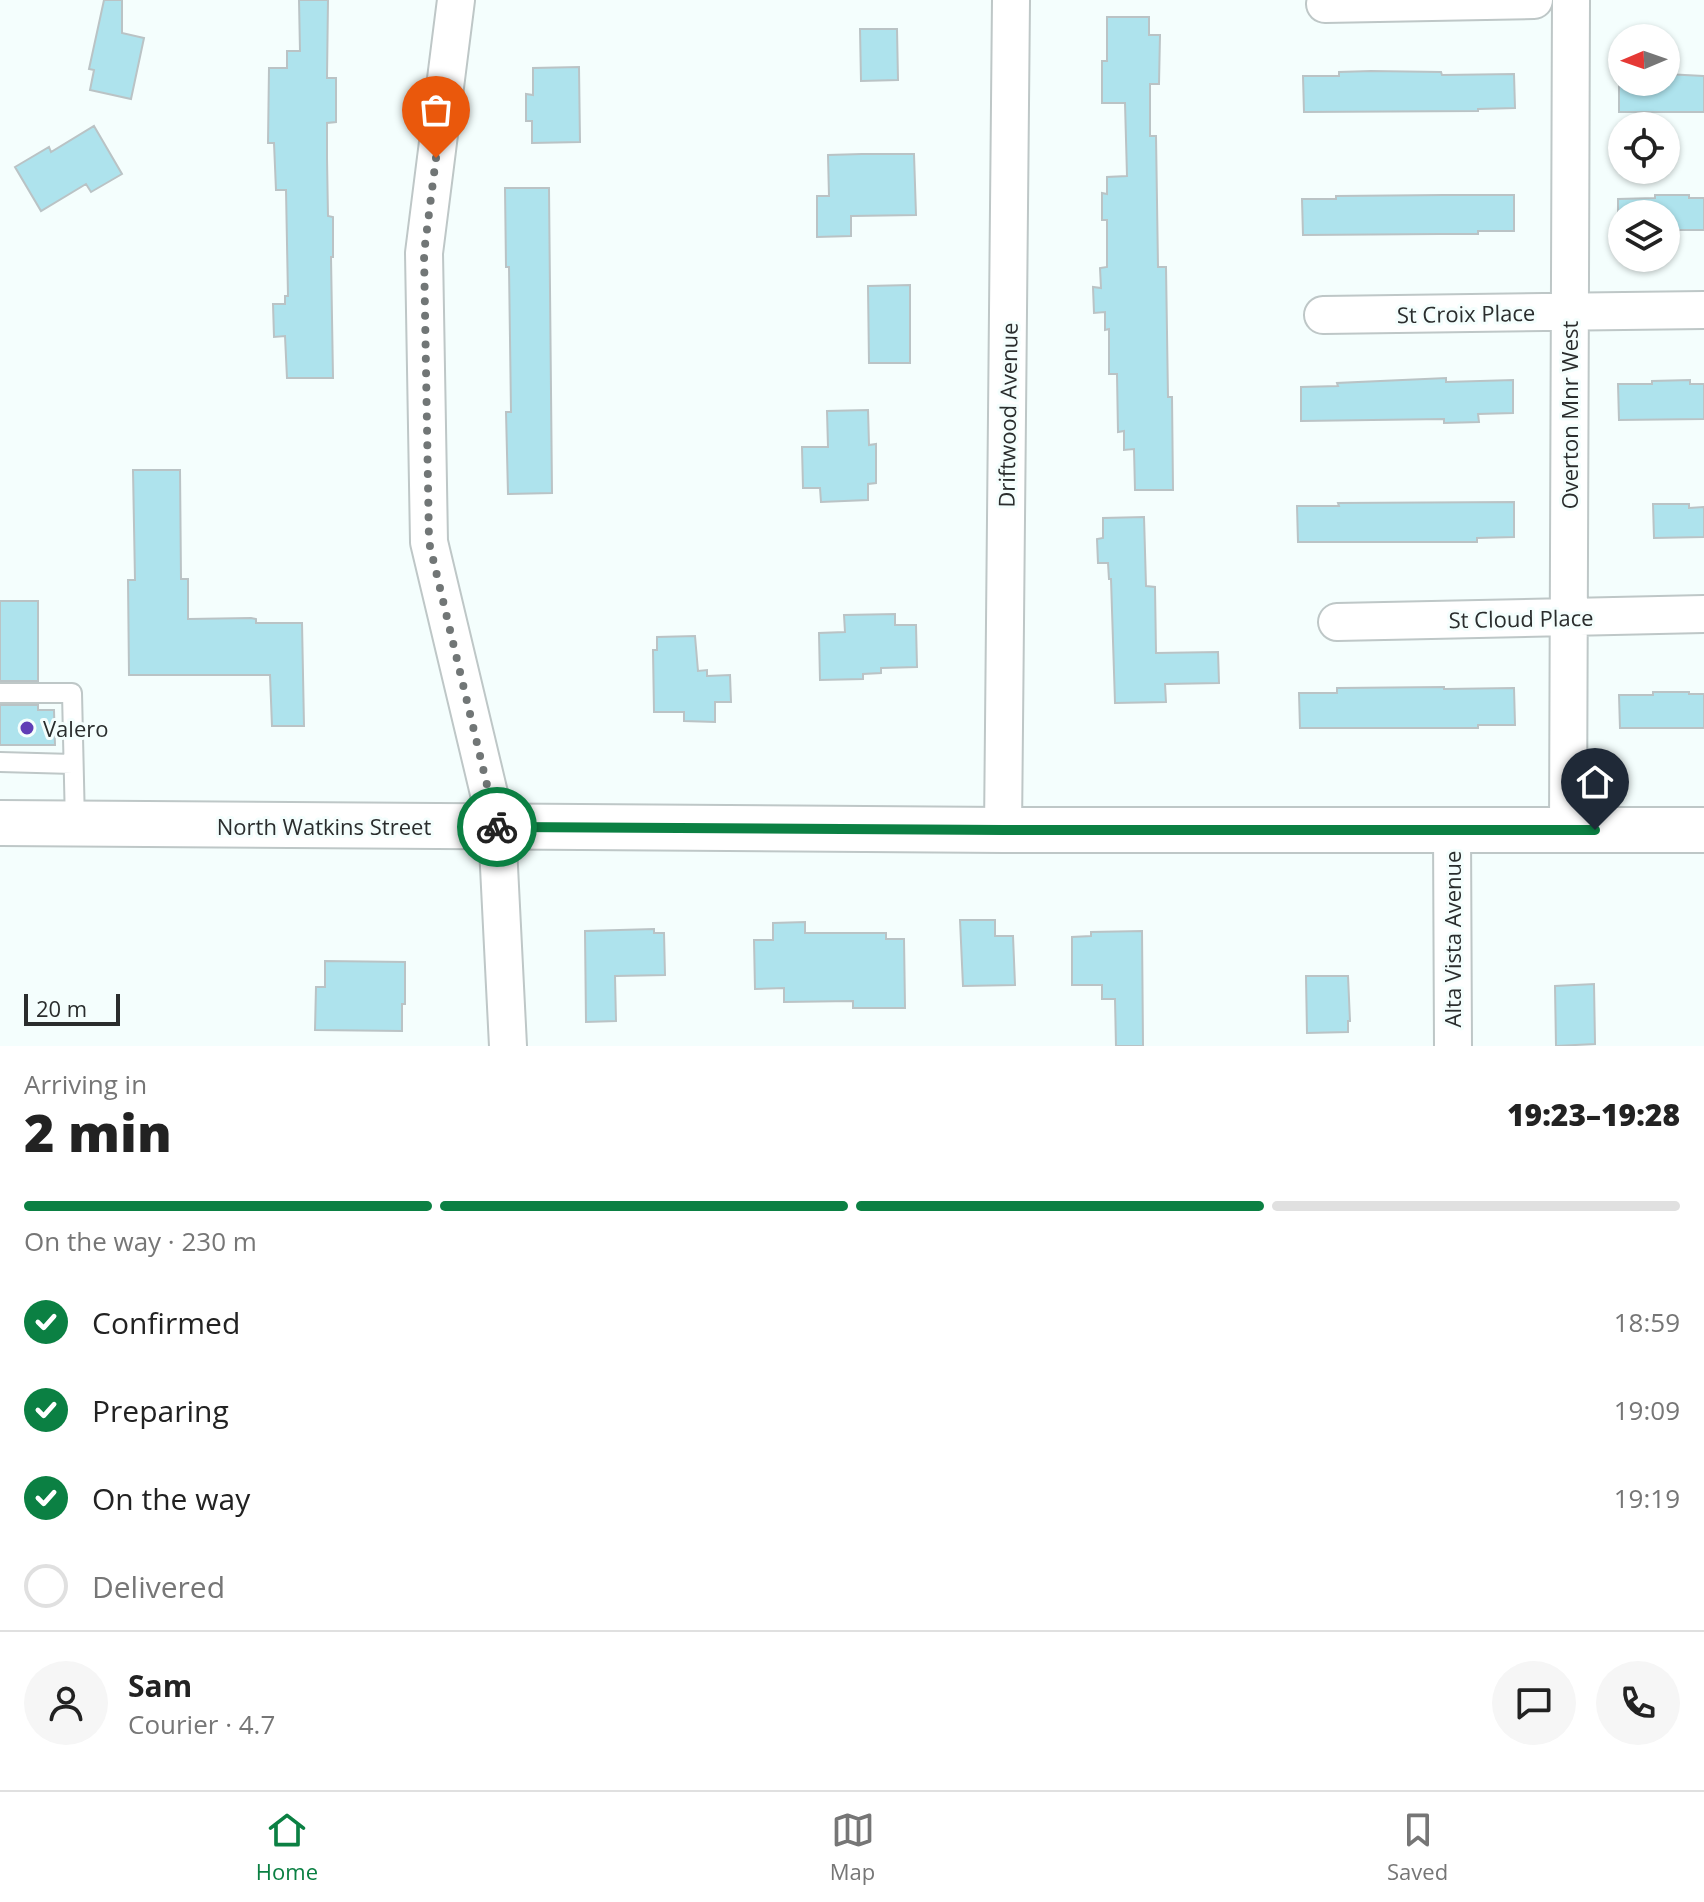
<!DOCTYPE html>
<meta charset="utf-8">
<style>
body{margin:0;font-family:"Open Sans",sans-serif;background:#f6f6f6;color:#222;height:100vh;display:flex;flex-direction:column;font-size:30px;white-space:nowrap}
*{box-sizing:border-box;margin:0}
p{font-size:26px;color:#767676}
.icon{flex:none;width:44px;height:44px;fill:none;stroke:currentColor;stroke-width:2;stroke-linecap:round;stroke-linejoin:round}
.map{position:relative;height:1046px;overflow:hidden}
.side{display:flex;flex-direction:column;background:#fff;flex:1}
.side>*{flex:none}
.needle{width:52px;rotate:268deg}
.controls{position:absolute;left:1608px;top:24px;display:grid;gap:16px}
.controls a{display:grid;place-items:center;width:72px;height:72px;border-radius:50%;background:#fff;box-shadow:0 2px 6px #0004;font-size:40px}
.scale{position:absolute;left:24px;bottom:20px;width:96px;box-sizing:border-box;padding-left:8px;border:4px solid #2a2d2d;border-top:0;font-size:22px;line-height:28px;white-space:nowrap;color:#2a2d2d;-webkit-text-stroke:6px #f4fefd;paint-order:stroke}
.pin{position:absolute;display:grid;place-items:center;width:68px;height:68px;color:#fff;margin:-82px -34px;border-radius:50% 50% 50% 0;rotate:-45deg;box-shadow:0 0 8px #0007}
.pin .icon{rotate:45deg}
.courier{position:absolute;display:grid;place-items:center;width:80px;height:80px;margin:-40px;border:6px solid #0b8043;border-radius:50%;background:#fff;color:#222;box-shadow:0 2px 10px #0007}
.head em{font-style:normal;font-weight:800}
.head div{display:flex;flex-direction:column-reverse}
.head{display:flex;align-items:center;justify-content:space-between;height:136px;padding:0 24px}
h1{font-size:52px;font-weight:800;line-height:60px}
.bar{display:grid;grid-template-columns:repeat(4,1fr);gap:12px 8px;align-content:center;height:96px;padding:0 24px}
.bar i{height:10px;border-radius:6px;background:#e0e0e0}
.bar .selected{background:#0b8043}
.bar p{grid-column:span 4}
.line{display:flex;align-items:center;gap:20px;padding:0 24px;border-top:2px solid #e0e0e0}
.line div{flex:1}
.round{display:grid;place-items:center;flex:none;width:84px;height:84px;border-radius:42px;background:#f6f6f6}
ol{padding:0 24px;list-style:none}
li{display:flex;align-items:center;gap:24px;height:88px}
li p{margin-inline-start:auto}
li .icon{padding:8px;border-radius:50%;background:#0b8043;color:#fff;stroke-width:4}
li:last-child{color:#767676}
li i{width:44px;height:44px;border:4px solid #e0e0e0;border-radius:50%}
.menu{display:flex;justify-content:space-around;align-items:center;height:112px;border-top:2px solid #e0e0e0;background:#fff;font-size:22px;color:#767676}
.menu a{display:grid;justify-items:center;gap:4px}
.menu .selected{color:#0b8043}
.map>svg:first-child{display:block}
.building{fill:#aee3ed;stroke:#bac3c5;stroke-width:2}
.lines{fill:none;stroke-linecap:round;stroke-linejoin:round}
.lane-casing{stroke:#bec7c7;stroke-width:22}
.street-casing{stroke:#bec7c7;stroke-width:40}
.secondary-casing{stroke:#bec7c7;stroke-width:48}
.lane{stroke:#fff;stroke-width:18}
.street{stroke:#fff;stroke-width:36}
.secondary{stroke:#fff;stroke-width:44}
.done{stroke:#717676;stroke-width:8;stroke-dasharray:0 14.4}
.route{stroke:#0b8043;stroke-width:10}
.poi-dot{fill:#603eb6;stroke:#f4fefd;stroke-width:3}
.labels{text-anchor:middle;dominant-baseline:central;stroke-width:6;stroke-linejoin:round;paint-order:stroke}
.street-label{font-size:22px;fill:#2a2d2d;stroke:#f4fefd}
.poi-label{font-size:22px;fill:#2a2d2d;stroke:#f4fefd;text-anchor:start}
</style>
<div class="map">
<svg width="1704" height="1046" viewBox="0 0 1704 1046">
<rect width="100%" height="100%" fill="#f4fefd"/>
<path class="building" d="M 104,0 L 122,0 L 122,33 L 144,38 L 131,99 L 90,90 L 94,70 L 89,69 Z
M 299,0 L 328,0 L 327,78 L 336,78 L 336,122 L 327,123 L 327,158 L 328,216 L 333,217 L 333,257 L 331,257 L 333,378 L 287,378 L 285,336 L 274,337 L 273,304 L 285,304 L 285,296 L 288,296 L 286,190 L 276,190 L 274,143 L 268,143 L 269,68 L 287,68 L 287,51 L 300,51 Z
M 1107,17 L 1149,17 L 1149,35 L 1160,35 L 1159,84 L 1150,84 L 1150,136 L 1156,136 L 1158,267 L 1166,267 L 1168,397 L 1172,397 L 1173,490 L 1135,490 L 1134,449 L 1124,450 L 1124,431 L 1118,432 L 1117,374 L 1109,374 L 1109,329 L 1105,330 L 1105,312 L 1094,313 L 1093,287 L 1101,288 L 1100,268 L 1107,267 L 1107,220 L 1102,220 L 1102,193 L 1107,194 L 1107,177 L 1127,176 L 1125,103 L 1102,103 L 1102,61 L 1107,61 Z
M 860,29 L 897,29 L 898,80 L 861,81 Z
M 579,67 L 580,142 L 532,143 L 532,121 L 526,121 L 526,94 L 533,95 L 533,68 Z
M 1371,71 L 1441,72 L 1442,75 L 1514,74 L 1515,108 L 1478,109 L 1478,111 L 1304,112 L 1303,76 L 1339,76 L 1339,72 Z
M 1666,74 L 1704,76 L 1704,112 L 1619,112 L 1619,75 L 1622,75 L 1622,82 L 1666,82 Z
M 94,126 L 122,174 L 91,192 L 86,184 L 41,211 L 15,167 L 49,147 L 51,152 Z
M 862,154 L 914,154 L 916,215 L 851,216 L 851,236 L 817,237 L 817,196 L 829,196 L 828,155 Z
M 505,188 L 549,188 L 552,493 L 508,494 L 506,412 L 511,412 L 509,267 L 506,267 Z
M 1443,195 L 1514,195 L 1514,231 L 1478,231 L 1478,234 L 1440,234 L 1303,235 L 1302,199 L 1336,199 L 1336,196 Z
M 1655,195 L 1689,195 L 1689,198 L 1704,198 L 1704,230 L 1666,230 L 1666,214 L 1622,214 L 1622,230 L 1618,230 L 1618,199 L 1655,198 Z
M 910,285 L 910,363 L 869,363 L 868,286 Z
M 1446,378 L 1446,382 L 1513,380 L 1513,413 L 1478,414 L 1479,422 L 1444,423 L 1444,419 L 1301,421 L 1301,387 L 1338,386 L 1337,383 Z
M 1690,380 L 1690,384 L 1704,384 L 1704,419 L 1619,420 L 1618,384 L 1652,384 L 1652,381 Z
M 868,410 L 869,445 L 876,444 L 876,483 L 868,484 L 868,500 L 821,502 L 820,488 L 803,488 L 802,447 L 828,447 L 827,411 Z
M 133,470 L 180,470 L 181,579 L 188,579 L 188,619 L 251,618 L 256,619 L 256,623 L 302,623 L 304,726 L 272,726 L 270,675 L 129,675 L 128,580 L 135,580 Z
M 1514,502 L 1514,537 L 1477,538 L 1477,542 L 1298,542 L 1297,506 L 1339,506 L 1338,503 Z
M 1653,504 L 1689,504 L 1689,508 L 1704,507 L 1704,537 L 1654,538 Z
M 1144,517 L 1146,586 L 1155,587 L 1156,653 L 1218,652 L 1219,683 L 1165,684 L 1166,702 L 1115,703 L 1111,579 L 1109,579 L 1108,563 L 1098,563 L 1097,539 L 1103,538 L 1103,518 Z
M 0,601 L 38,601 L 38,681 L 0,681 Z
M 895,614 L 895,625 L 916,625 L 917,667 L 881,668 L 881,673 L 863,674 L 863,679 L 820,680 L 819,633 L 845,632 L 844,615 Z
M 695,636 L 698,671 L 707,670 L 707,676 L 730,675 L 731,702 L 715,702 L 715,722 L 684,721 L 684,712 L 654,712 L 653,650 L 657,650 L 657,637 Z
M 1444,687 L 1444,689 L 1514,688 L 1515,725 L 1478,725 L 1478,728 L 1300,728 L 1299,693 L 1337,693 L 1337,688 Z
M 1653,692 L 1689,692 L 1689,694 L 1704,694 L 1704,728 L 1620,728 L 1619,695 L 1653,695 Z
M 0,705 L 38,705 L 38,710 L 54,710 L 55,745 L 0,745 Z
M 960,920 L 995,920 L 995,936 L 1013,936 L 1015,985 L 963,986 Z
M 805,922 L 805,933 L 886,933 L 886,939 L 904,939 L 905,1008 L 853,1008 L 853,1001 L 784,1002 L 784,988 L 755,989 L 754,940 L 773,940 L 773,923 Z
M 654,929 L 654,933 L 664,933 L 665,975 L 615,976 L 616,1021 L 586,1022 L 585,931 Z
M 1142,931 L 1143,1046 L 1116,1046 L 1115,999 L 1102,999 L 1102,985 L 1072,985 L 1072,937 L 1091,936 L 1091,932 Z
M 325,961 L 405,962 L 405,1004 L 402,1004 L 402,1031 L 315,1030 L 316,987 L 325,987 Z
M 1306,976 L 1348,976 L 1350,1021 L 1348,1021 L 1348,1032 L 1307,1033 Z
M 1594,984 L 1595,1044 L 1556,1046 L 1555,986 Z"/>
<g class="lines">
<defs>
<path id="lane" d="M 0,693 L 72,693 L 75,824
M 0,762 L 73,764"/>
<path id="street" d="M 456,0 L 424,253 L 429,542 L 497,827 L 508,1046
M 1325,4 L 1534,0
M 1323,315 L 1704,310
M 1337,622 L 1704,614
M 1003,830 L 1011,0
M 1452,831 L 1453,1046
M 1568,831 L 1571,0"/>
<path id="secondary" d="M 0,823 L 1003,830 L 1704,830"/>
</defs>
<use href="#lane" class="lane-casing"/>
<use href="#street" class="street-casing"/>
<use href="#secondary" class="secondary-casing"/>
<use href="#lane" class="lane"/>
<use href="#street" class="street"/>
<use href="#secondary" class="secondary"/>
</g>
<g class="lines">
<path class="done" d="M 436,158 L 424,253 L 429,542 L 497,827"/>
<path class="route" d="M 497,827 L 1003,830 L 1595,830"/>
</g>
<circle class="poi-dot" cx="27" cy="728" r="8"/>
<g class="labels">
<g class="street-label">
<text transform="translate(1466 313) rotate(-1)">St Croix Place</text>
<text transform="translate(1007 415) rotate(-89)">Driftwood Avenue</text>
<text transform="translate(1569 415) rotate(-90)">Overton Mnr West</text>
<text transform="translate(1521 618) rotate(-1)">St Cloud Place</text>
<text x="324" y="826">North Watkins Street</text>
<text transform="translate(1452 939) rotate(-90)">Alta Vista Avenue</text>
</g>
<g class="poi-label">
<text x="43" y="728">Valero</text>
</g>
</g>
</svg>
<div class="controls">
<a><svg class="needle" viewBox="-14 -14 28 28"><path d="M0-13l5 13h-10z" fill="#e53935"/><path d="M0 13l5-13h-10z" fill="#767676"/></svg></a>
<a><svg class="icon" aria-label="locate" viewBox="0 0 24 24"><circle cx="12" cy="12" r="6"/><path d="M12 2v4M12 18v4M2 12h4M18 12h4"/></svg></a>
<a><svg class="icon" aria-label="layers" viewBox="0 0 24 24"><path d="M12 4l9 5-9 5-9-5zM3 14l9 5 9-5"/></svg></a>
</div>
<div class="scale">20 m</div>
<div class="pin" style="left:436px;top:158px;background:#ea580c"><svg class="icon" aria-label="bag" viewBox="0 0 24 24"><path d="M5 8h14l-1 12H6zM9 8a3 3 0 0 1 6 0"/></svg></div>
<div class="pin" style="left:1595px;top:830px;background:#1f2937"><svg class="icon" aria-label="home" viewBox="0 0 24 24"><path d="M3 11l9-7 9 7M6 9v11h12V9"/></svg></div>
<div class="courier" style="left:497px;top:827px"><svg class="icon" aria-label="bike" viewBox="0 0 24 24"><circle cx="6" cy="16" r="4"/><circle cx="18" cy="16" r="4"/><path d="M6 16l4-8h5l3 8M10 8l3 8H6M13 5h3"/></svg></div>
</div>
<section class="side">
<div class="head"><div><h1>2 min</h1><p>Arriving in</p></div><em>19:23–19:28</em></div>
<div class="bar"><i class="selected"></i><i class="selected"></i><i class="selected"></i><i></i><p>On the way · 230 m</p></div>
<ol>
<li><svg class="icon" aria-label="check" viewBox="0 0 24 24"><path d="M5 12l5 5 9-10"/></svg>Confirmed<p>18:59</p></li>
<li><svg class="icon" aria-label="check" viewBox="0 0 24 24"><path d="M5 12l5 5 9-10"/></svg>Preparing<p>19:09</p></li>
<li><svg class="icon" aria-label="check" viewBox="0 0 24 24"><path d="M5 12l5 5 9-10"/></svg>On the way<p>19:19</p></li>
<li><i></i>Delivered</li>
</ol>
<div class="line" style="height:144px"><a class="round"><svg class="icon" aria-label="person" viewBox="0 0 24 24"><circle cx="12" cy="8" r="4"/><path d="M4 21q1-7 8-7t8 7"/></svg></a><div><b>Sam</b><p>Courier · 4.7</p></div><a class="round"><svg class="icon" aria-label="chat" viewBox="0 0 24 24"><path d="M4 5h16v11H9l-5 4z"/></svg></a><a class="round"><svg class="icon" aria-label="phone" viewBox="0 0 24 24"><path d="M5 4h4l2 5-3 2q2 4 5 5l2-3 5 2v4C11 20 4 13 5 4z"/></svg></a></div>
</section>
<nav class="menu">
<a class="selected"><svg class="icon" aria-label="home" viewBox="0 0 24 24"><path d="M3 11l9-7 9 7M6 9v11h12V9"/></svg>Home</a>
<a><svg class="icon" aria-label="map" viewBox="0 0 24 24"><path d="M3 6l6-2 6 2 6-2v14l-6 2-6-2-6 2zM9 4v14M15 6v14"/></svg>Map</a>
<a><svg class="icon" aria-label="saved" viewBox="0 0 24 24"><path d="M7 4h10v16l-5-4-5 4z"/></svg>Saved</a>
</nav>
